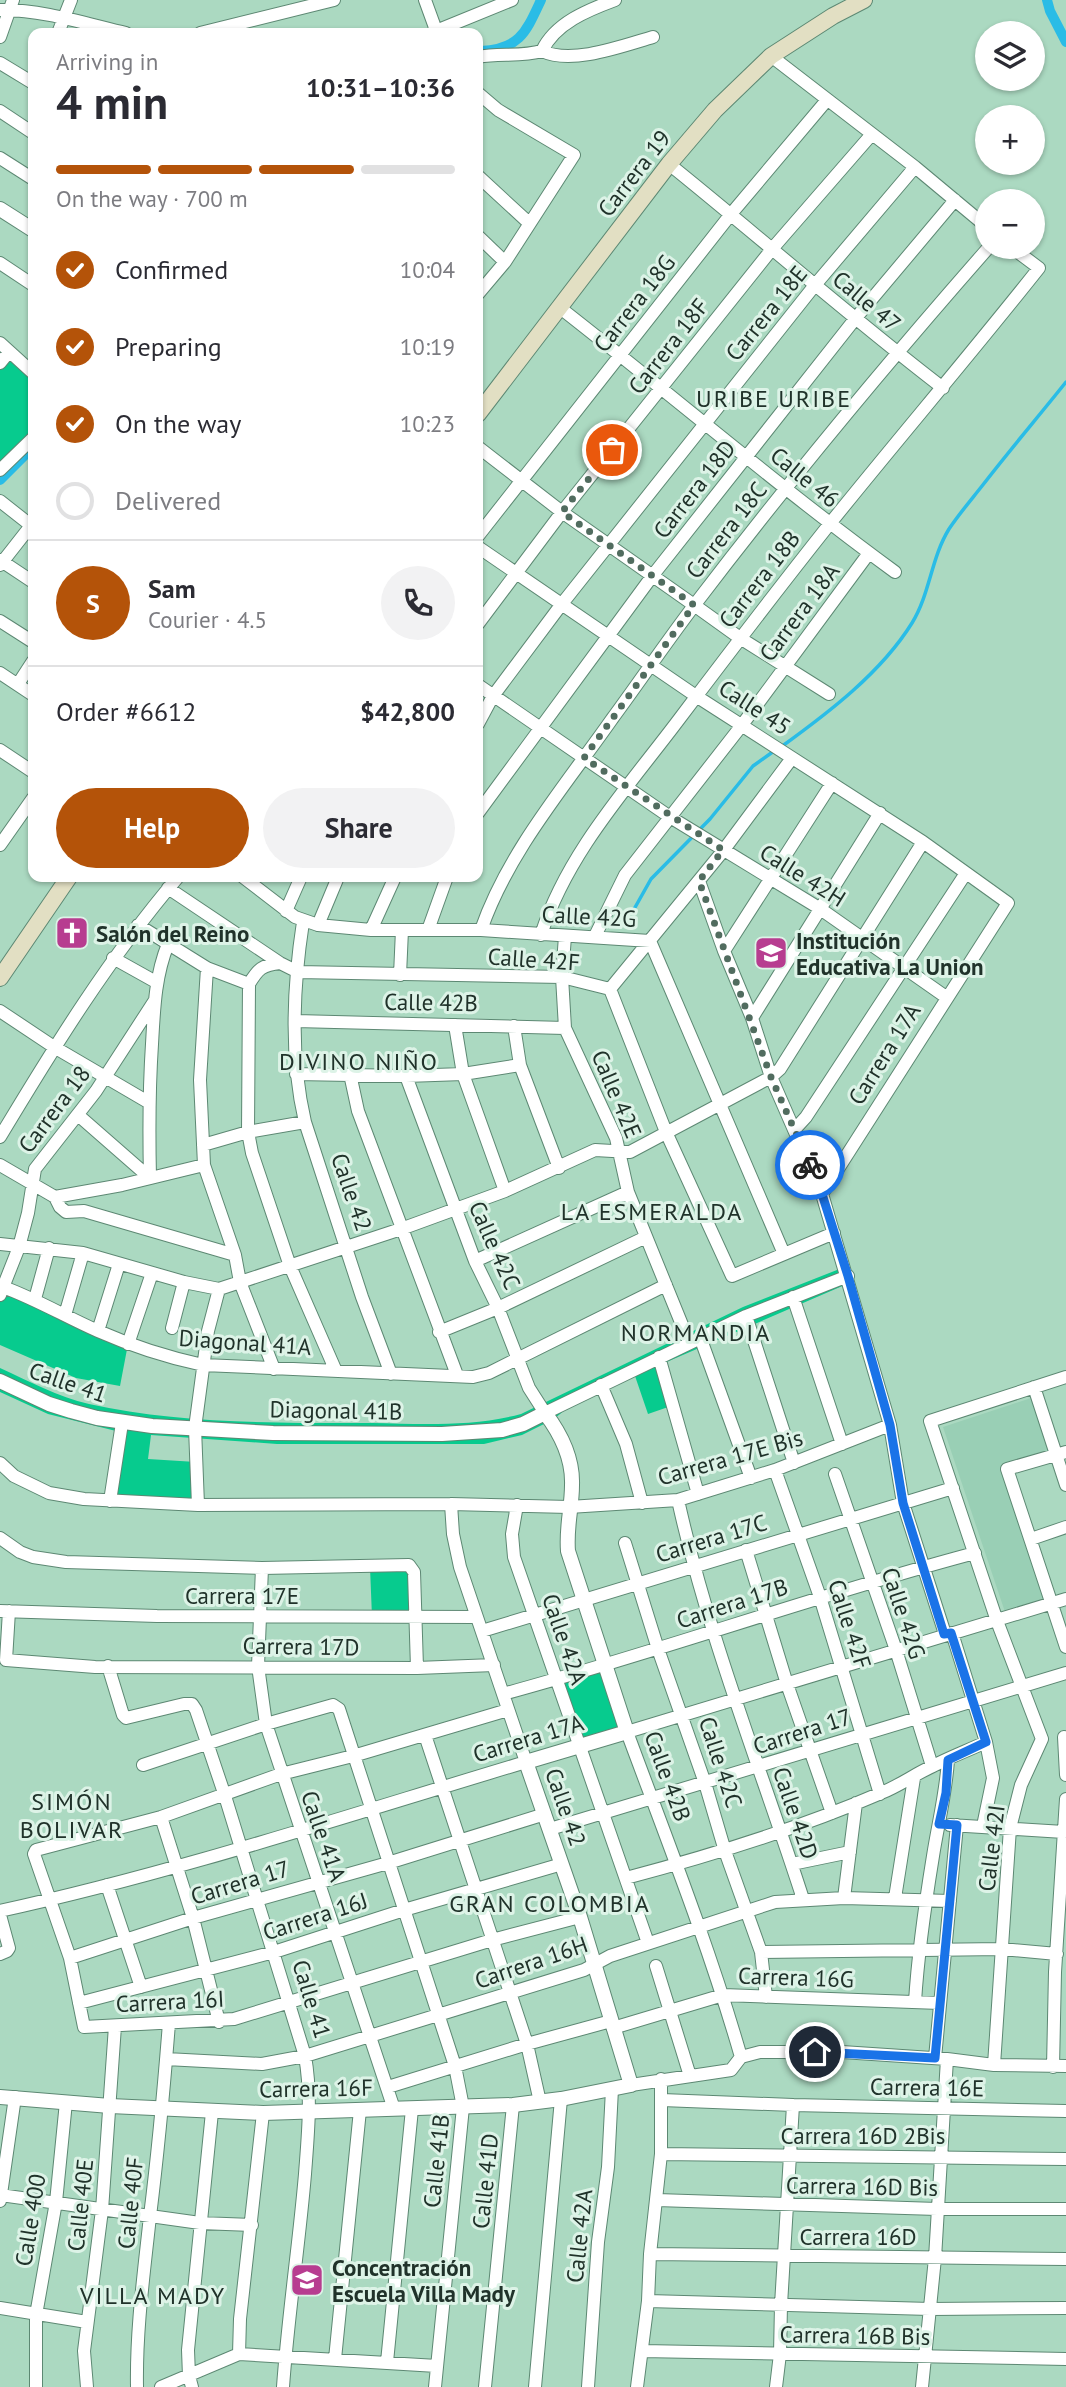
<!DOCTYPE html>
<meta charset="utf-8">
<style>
body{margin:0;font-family:"PT Sans",sans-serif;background:#f2f2f3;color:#2b2b33;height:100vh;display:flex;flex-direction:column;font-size:26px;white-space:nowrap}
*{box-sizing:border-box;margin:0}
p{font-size:23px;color:#7c7c81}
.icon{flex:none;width:38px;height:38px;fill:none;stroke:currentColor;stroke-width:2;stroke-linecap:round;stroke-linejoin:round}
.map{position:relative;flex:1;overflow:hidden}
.side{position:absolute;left:28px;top:28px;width:455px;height:854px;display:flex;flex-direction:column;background:#fff;border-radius:14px;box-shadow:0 2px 5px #0004}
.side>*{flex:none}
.controls{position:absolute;left:975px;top:21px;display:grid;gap:14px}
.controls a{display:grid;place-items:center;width:70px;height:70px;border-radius:50%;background:#fff;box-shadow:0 2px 5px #0004;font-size:35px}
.pin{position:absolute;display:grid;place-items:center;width:60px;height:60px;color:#fff;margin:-30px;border:4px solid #fff;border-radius:50%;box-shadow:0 2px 7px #0007}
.courier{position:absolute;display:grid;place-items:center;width:70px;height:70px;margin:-35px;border:5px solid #1a73e8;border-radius:50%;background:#fff;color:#222;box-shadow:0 2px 9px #0007}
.headline em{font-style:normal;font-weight:800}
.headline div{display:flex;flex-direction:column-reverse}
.headline{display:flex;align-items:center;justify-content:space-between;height:119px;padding:0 28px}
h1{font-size:46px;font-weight:800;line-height:52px}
.bar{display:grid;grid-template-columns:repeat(4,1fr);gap:10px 7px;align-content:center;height:84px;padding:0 28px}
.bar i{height:9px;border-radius:5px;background:#e1e1e2}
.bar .selected{background:#b45309}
.bar p{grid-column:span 4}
.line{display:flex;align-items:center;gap:18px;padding:0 28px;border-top:2px solid #e1e1e2}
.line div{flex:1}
.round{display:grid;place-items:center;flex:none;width:74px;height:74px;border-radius:37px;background:#f2f2f3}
ol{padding:0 28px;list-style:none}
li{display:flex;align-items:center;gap:21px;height:77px}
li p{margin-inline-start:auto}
li .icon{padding:7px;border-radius:50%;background:#b45309;color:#fff;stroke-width:4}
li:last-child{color:#7c7c81}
li i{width:38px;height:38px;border:4px solid #e1e1e2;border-radius:50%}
.button{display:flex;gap:14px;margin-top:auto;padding:14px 28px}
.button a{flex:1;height:80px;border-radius:42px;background:#b45309;color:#fff;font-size:28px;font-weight:800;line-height:80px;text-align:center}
.button a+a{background:#f2f2f3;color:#2b2b33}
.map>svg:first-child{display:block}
.built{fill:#99cfb5}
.green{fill:#07cb8e}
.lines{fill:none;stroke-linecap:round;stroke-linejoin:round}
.stream{stroke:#2abce6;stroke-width:3.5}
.canal{stroke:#2abce6;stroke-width:10}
.minor-casing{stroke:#5d8873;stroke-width:14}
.tertiary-casing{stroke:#5d8873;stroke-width:16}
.secondary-casing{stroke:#5d8873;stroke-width:18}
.minor{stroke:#fff;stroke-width:12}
.tertiary{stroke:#fff;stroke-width:14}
.secondary{stroke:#e2dfc3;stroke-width:16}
.done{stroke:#516c5f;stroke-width:7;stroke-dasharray:0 12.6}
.route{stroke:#1a73e8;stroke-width:9}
.labels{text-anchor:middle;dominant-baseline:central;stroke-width:6;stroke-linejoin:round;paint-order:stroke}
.street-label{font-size:23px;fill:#20322a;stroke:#ddf3e7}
.poi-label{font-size:23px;font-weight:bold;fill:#20322a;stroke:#ddf3e7;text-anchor:start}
.neighbourhood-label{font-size:24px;letter-spacing:2px;fill:#20322a;stroke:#ddf3e7}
</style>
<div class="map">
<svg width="1066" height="2387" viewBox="0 0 1066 2387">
<rect width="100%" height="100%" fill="#abd9c1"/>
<path class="built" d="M 1034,1397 L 1053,1452 L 1007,1469 L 1046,1599 L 1005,1612 L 943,1427 Z"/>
<path class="green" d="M 9,352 L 33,373 L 33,437 L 0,470 L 0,363 Z
M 842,1268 L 847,1284 L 662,1364 L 674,1405 L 648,1414 L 635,1376 L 566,1409 L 554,1419 L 522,1435 L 484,1444 L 277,1444 L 151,1435 L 148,1459 L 196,1462 L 198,1505 L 110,1501 L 120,1432 L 48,1414 L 0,1392 L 0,1368 C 29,1381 58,1397 89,1404 C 178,1424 281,1423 372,1423 C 421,1424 472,1427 521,1414 L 743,1307 Z
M 3,1287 L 128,1344 L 120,1386 L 76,1378 L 0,1345 L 0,1295 Z
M 409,1565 L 416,1617 L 372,1617 L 370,1567 Z
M 605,1665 L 627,1732 L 580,1746 L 557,1679 Z"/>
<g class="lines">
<path class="stream" d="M 781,747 C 828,713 881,673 912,623 C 930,594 931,558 949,529 C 959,514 971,500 982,486 C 1009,451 1038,417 1066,382
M 633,911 L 651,879 L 710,819 L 753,766 L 774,751"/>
<path class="canal" d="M 1047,0 L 1050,11 L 1066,42
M 481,51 C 520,49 526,32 541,0
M 0,480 L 33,447"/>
<defs>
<path id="minor" d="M 425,0 L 437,33
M 0,10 C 40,9 87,24 126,33
M 58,33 L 71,0
M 200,33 L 334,0
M 431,33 L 512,0
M 0,37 L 13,0
M 542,51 C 572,65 622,46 653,37
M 771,56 L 915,167 L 987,227
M 478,57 C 499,53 521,57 542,51 C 555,23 588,10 615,0
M 0,63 L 33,83
M 478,93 L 498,110 L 574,155 L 505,262 L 478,294
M 0,111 L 33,133
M 0,158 L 33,179
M 669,164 C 761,238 849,316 943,388
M 478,176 L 529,223
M 478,236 L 505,262
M 0,263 L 33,285
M 559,307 C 672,395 780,488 895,572
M 0,343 L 33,373
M 0,363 L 9,352
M 478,447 L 562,512 L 694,605 L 740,638 L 829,694
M 0,470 L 33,438
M 0,501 L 33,527
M 478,536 L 731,214 L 827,100
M 478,547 L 696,696 L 923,842 L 1008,903 L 822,1194
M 0,560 L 33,582
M 0,565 L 33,523
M 0,621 L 33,642
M 478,624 L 562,512 L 772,249 L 872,134
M 0,673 L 33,695
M 18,684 L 33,661
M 478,685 L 670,817 L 819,908 L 946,997
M 478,724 L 493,696 L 561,605 L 815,285 L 915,167
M 0,750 L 33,772
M 478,813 L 653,575 L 855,319 L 955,200
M 0,845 L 33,798
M 243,877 L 295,917 L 318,925 L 371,930 L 481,930 L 650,941 L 784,1254
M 699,881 L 724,951 L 752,1018 L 771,1077 L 822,1194 L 890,1425 L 903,1503 L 945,1634
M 168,888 L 280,963 L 298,972 L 562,977 L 610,989
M 286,911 L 301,877
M 303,922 C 293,987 290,1058 305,1122 L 362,1297 L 391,1374
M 138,925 L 207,968 L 249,984 C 258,969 262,965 280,963
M 318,925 L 338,877
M 371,930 L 395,877
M 428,930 L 447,877
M 481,930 C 508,852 565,786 612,719 C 640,681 667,641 696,603 C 789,481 888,362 989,247
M 541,935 C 567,853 629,786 680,718 C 729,653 778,589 828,526 C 898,439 970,355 1039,268 L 1011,247
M 565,936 L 562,977 L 565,1028 L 616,1138 L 628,1192 L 689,1342
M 595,936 L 625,875 L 742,725 L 869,553
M 724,951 L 832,783
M 113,958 L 156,982
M 207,968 L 200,1080 L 204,1165 L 235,1255 L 240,1282 L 274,1369
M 400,975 L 402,930
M 249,984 L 248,1132 L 252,1153 L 290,1266 L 335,1369
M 610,989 L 666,1132 L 732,1276 L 834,1233
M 610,989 L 723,851 L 792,758
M 0,1011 L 54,1047 L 148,1102
M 752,1018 L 880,813
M 296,1021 L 565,1028
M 455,1025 L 463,1074 L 505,1191
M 514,1026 L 520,1065 L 559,1168
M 296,1074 L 406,1076 L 463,1074 L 520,1065
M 350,1074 L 358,1111 L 457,1375
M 406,1076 L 475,1261 L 498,1308 L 529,1388 L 545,1413 L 746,1316 L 848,1276
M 78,1115 L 150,1178
M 795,1129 L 806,1117 L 966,873
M 0,1137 C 54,1047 109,958 178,877
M 203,1145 L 248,1132 L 305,1122
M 0,1165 L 55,1197 L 122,1185 L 204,1165
M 150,1178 C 149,1133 149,1089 152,1044 C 154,1009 155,976 168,944
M 55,1197 L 60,1207 L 66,1212 L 84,1211 L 235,1255
M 0,1244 L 83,1253 L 184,1282 L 219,1289
M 475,1261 L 628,1192
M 3,1287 C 36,1299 66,1317 98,1331 C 132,1346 166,1357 203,1365 L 473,1377 L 489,1373 L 666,1285
M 219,1289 L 401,1229 L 505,1191 L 595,1150 L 630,1152 L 771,1077 L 780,1069 L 923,842
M 0,1295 L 19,1247 L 28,1213 L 35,1169 L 96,1091 L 155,1000
M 793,1297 L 842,1444
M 35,1299 L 49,1248
M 65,1315 L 83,1253
M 746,1316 L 794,1463
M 172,1328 L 184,1282
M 98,1331 L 119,1264
M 439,1332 L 498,1308 L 646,1237
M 700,1337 L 751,1478
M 128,1344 L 152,1273
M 659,1357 L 698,1494
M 601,1385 L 626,1444 L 642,1503
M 1034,1387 L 1066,1485
M 1066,1452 L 1007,1469 L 1066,1647
M 0,1463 L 14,1476 L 49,1493 L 84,1499 L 198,1505 L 451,1504 L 569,1507 L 678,1500 L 775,1470 L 890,1425
M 775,1470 L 820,1597 L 880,1794
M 835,1474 L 896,1650 L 932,1766
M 678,1500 C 708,1636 760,1766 803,1899
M 110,1501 L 122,1423
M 198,1505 L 195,1428 L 208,1331 L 219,1289
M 517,1505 L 512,1534 L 514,1557 L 648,1943
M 0,1538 L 20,1552 L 33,1557 L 66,1562 L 262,1568 L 409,1565 L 414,1572 L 417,1668
M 1031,1539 L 1066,1527
M 625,1543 L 658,1649 L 705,1783 L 725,1851 L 761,1952 L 766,1997
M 746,1550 L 787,1684 L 832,1813
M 262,1568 L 258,1666 L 266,1724 L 394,2109
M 0,1611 L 157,1616 L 476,1617
M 482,1631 L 953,1488
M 952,1633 L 986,1742 L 993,1778 L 983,1826
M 6,1660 L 95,1667 L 417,1668 L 494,1665
M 6,1660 L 9,1611
M 108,1666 L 123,1715 L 126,1718 L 184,1704 L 192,1704 L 196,1710 L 225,1796 L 305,2056 C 312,2096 308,2134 305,2174 C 299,2245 288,2316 283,2387
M 503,1694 C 662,1651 816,1595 975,1553
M 508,1710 L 353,1756 L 281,1774 L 161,1817 L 36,1850 L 34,1854 L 70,1958 L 84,2027 L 234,2019 L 492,1940 L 580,1917
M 425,1735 L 527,2044 L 540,2102
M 1064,1737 L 1066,1775
M 143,1765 L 266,1724 L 333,1705 L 339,1709 L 455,2066 L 463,2107 L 435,2387
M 161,1817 L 193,1918 L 219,2022
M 950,1825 L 1064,1832
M 550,1829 L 1066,1673
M 792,1864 L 850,1852
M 626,1878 C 713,1855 798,1829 881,1793 C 899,1786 915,1774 933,1766 C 950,1757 969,1750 986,1742
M 107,1885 L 141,1987
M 844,1898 L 856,1803
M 895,1898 L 914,1778
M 0,1911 C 178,1872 352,1814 526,1762 L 460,1567 L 453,1534 L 451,1504
M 0,1915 L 9,1948 L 7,1951 L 0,1954
M 761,1952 L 1002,1949 L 1057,1954
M 70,1958 L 193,1918 L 388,1863 L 545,1814
M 656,1966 L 690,2076
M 915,2002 C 918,1953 925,1905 933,1856 C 938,1824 946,1793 948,1760
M 79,2003 L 274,1952 L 404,1910 L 562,1864
M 613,2028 L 723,1995 L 940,2003
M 741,2057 C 709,1946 667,1840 627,1732 L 1066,1599
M 935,2058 L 957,1825
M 166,2059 L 262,2064 L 305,2056 L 584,1970 L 610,1956 L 775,1902 L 844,1898 L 950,1901
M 994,2065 L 1010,1828 L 1021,1785 L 1042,1739 L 997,1621 L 930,1421 L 1066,1377
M 1053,2067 L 1055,1972 L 1066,1799
M 631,2085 L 731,2070 L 741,2057 L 760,2052 L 842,2052 L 947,2059 L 994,2065 L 1066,2066
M 388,2087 L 527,2044 L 611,2021
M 662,2100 L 793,2105 L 1066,2111
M 661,2154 L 1066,2159
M 0,2195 L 200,2223 L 252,2225
M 657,2200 L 937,2209 L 1066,2209
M 0,2201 L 15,2097
M 650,2254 L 1066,2259
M 648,2301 L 930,2309 L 1066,2308
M 0,2308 L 87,2322
M 642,2351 L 1066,2359
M 239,2354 L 240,2319 L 263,2113
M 335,2359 L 360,2110
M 387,2362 L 412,2109
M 36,2387 L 36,2315 L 56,2202 L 66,2102
M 87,2387 L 84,2351 L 102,2210 L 115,2026
M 137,2387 C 136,2329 144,2273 150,2216 C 158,2152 164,2087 169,2023
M 161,2387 L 239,2354 L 437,2366
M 192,2387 L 189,2376 L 188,2350 L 212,2112
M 485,2387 L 513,2105
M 535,2387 L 561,2099
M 588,2387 L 598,2242 L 608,2167 L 612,2089
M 637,2387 L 648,2301 L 650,2254 L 661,2154 L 661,2079
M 776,2387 L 780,2354 L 781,2305 L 793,2105
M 922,2387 L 935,2258 L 947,2059"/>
<path id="tertiary" d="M 0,209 L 33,230
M 0,1381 L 49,1404 L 71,1411 L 97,1418 L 152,1426 L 273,1433 L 442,1434 L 502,1430 L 523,1424 L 545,1413 C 561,1434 573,1458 572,1485 C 572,1508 566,1526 568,1551 L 627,1732 L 526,1762 L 580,1917 L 631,2085 L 561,2099 L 513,2105 L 263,2113 L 110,2106 L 0,2097"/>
<path id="secondary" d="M 478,414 L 669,164 L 715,110 L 771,56 L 833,16 L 864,0
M 0,978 L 69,877"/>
</defs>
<use href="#minor" class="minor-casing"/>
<use href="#tertiary" class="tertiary-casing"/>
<use href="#secondary" class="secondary-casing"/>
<use href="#minor" class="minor"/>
<use href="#tertiary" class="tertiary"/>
<use href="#secondary" class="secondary"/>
</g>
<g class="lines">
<path class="done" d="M 612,450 L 562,512 L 694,605 L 584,758 L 723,850 L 699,881 L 771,1077 L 810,1165"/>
<path class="route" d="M 810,1165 L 822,1194 L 848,1276 L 890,1425 L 903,1503 L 944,1634 L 951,1633 L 986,1742 L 948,1760 L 946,1793 L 939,1824 L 957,1825 L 935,2058 L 815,2052"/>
</g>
<defs>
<symbol id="church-square" viewBox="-11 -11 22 22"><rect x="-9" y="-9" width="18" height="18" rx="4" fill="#b73d90" stroke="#ddf3e7"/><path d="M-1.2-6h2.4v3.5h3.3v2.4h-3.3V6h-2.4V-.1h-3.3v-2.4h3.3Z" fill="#fff"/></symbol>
<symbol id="school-square" viewBox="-11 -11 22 22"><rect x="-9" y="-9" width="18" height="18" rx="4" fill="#b73d90" stroke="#ddf3e7"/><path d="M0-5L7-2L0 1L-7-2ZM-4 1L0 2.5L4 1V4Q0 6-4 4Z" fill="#fff"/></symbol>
</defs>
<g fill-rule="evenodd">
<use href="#church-square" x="53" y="914" width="38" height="38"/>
<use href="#school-square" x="752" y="934" width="38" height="38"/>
<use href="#school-square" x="288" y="2261" width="38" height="38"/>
</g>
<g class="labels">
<g class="street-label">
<text transform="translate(634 173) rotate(-52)">Carrera 19</text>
<text transform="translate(867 301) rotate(40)">Calle 47</text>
<text transform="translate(634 303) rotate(-52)">Carrera 18G</text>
<text transform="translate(766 313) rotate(-51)">Carrera 18E</text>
<text transform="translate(668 346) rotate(-52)">Carrera 18F</text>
<text transform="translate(805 477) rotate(39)">Calle 46</text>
<text transform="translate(694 489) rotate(-52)">Carrera 18D</text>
<text transform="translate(726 530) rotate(-52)">Carrera 18C</text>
<text transform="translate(759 579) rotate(-52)">Carrera 18B</text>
<text transform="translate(799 612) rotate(-53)">Carrera 18A</text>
<text transform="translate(755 707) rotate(33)">Calle 45</text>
<text transform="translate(803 875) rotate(32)">Calle 42H</text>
<text transform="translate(589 916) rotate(3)">Calle 42G</text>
<text transform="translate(534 959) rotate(4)">Calle 42F</text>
<text transform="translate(431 1002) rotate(1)">Calle 42B</text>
<text transform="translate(884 1054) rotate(-58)">Carrera 17A</text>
<text transform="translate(617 1094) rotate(67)">Calle 42E</text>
<text transform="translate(54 1109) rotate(-53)">Carrera 18</text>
<text transform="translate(352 1192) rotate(71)">Calle 42</text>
<text transform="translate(495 1245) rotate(66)">Calle 42C</text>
<text transform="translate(245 1342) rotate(4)">Diagonal 41A</text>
<text transform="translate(68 1382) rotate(19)">Calle 41</text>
<text transform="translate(336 1410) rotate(1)">Diagonal 41B</text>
<text transform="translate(730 1457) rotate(-16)">Carrera 17E Bis</text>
<text transform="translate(711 1538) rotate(-17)">Carrera 17C</text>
<text x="242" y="1595">Carrera 17E</text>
<text transform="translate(732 1603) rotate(-18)">Carrera 17B</text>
<text transform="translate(904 1613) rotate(72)">Calle 42G</text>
<text transform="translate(850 1624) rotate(72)">Calle 42F</text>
<text transform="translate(565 1639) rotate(71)">Calle 42A</text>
<text transform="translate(301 1646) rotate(1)">Carrera 17D</text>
<text transform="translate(802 1731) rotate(-18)">Carrera 17</text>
<text transform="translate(528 1738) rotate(-17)">Carrera 17A</text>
<text transform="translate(721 1762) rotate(72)">Calle 42C</text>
<text transform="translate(668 1776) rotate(70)">Calle 42B</text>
<text transform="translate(566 1807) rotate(71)">Calle 42</text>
<text transform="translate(796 1813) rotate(71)">Calle 42D</text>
<text transform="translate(324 1836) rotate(71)">Calle 41A</text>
<text transform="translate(991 1848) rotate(-83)">Calle 42I</text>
<text transform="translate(240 1882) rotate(-17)">Carrera 17</text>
<text transform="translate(315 1916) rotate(-18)">Carrera 16J</text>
<text transform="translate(531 1962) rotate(-19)">Carrera 16H</text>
<text transform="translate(796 1977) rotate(2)">Carrera 16G</text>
<text transform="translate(312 1999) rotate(73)">Calle 41</text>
<text transform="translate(170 2001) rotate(-3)">Carrera 16I</text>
<text transform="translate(927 2087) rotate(1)">Carrera 16E</text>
<text transform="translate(316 2088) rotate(-1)">Carrera 16F</text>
<text x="863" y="2135">Carrera 16D 2Bis</text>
<text transform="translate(436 2161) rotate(-84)">Calle 41B</text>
<text transform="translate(485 2181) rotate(-84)">Calle 41D</text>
<text transform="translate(862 2186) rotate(1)">Carrera 16D Bis</text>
<text transform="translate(130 2203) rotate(-84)">Calle 40F</text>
<text transform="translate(80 2205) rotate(-84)">Calle 40E</text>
<text transform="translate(30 2220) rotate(-81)">Calle 400</text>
<text transform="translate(579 2236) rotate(-84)">Calle 42A</text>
<text x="858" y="2236">Carrera 16D</text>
<text transform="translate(855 2335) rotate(1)">Carrera 16B Bis</text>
</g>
<g class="poi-label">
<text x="96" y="933">Salón del Reino</text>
<text x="796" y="940">Institución<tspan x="796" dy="26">Educativa La Union</tspan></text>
<text x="332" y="2267">Concentración<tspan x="332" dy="26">Escuela Villa Mady</tspan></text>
</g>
<g class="neighbourhood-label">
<text x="774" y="398">URIBE URIBE</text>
<text x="359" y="1061">DIVINO NIÑO</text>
<text x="652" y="1211">LA ESMERALDA</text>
<text x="696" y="1332">NORMANDIA</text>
<text x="72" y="1801">SIMÓN<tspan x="72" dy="28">BOLIVAR</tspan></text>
<text x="550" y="1903">GRAN COLOMBIA</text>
<text x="153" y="2295">VILLA MADY</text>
</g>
</g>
</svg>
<div class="controls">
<a><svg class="icon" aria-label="layers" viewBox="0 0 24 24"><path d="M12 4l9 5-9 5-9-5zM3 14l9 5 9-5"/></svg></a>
<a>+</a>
<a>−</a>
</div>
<div class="pin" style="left:612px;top:450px;background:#ea580c"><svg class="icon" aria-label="bag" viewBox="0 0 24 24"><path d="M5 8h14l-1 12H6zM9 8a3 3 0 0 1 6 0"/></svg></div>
<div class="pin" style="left:815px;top:2052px;background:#1f2937"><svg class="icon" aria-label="home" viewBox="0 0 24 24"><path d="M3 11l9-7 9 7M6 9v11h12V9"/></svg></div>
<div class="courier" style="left:810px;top:1165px"><svg class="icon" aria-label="bike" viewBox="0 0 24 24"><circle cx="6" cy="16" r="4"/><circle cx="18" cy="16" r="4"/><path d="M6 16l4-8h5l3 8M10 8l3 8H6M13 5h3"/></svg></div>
<section class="side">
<div class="headline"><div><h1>4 min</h1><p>Arriving in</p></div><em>10:31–10:36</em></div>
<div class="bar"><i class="selected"></i><i class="selected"></i><i class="selected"></i><i></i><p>On the way · 700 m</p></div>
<ol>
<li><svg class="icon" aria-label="check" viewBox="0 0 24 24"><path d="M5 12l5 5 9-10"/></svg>Confirmed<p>10:04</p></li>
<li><svg class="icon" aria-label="check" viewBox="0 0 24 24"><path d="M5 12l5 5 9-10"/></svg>Preparing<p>10:19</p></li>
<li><svg class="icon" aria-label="check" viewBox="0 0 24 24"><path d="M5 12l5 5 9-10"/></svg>On the way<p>10:23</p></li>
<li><i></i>Delivered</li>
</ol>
<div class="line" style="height:126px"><b class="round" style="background:#b45309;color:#fff">S</b><div><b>Sam</b><p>Courier · 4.5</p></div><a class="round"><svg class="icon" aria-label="phone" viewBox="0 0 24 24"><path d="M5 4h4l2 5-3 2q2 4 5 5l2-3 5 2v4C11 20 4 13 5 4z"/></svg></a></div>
<div class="line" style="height:91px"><div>Order #6612</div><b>$42,800</b></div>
<div class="button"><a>Help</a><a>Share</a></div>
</section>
</div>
